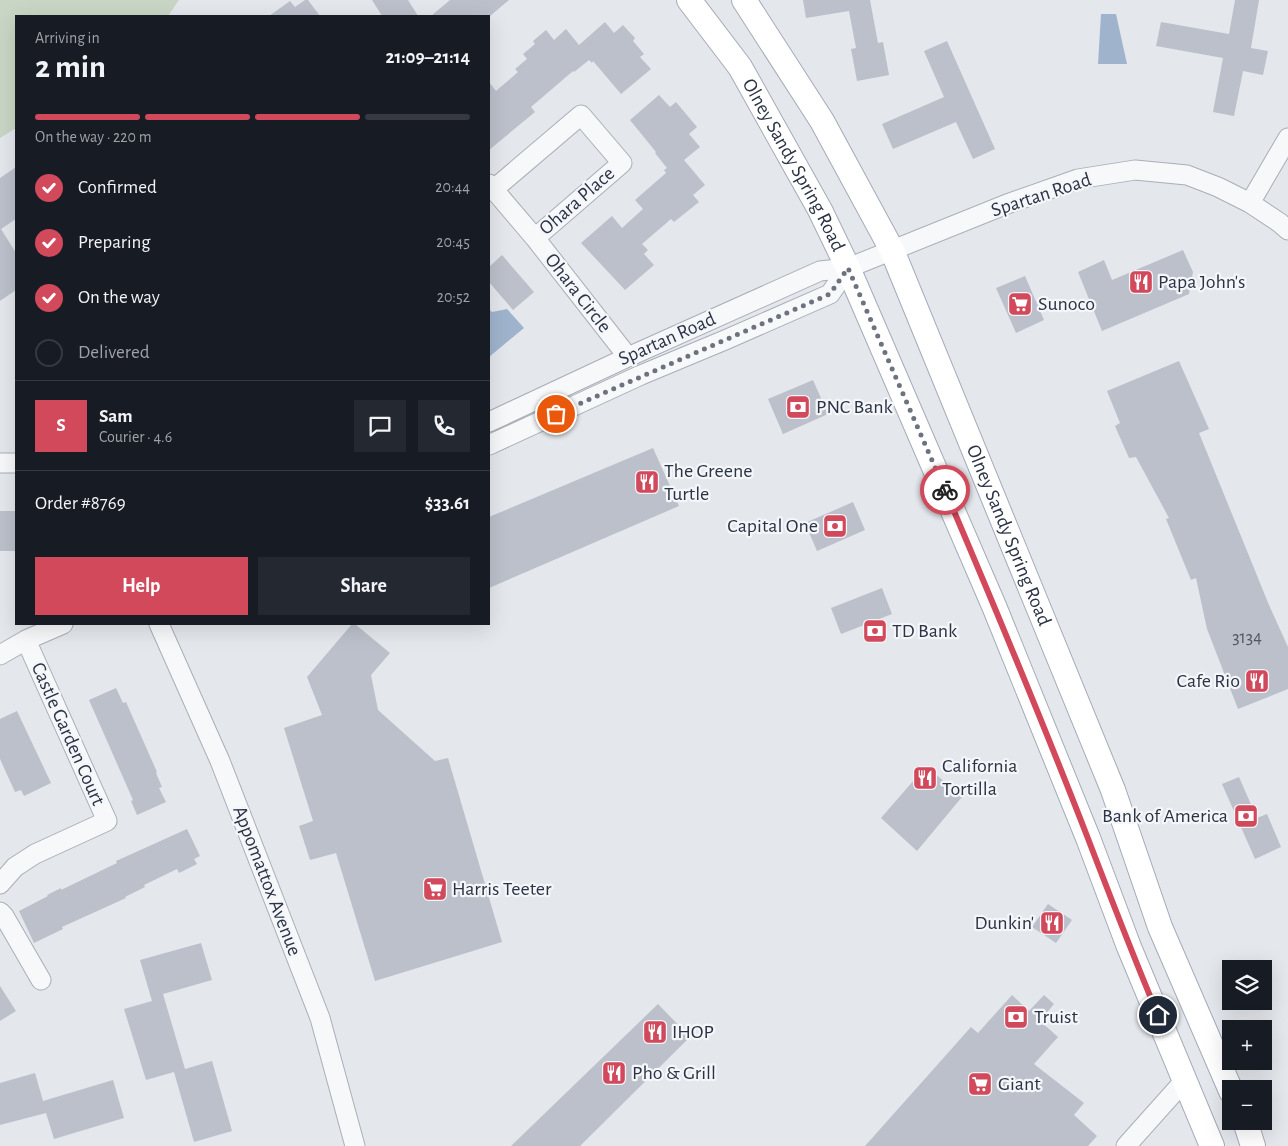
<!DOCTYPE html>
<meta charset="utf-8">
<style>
body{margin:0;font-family:"Alegreya Sans",sans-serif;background:#242831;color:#f1f3f6;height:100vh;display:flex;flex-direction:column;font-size:19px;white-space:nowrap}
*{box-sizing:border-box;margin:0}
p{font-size:16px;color:#9ea1a6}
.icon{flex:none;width:28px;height:28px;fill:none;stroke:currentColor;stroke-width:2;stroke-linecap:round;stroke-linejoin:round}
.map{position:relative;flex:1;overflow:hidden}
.side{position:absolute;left:15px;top:15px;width:475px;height:610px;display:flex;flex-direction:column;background:#171b24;border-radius:0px;box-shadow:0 5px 20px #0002}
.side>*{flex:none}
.controls{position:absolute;left:1222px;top:960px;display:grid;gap:10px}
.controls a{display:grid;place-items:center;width:50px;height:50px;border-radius:0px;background:#171b24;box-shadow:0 5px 20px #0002;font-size:25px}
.pin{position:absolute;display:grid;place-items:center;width:42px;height:42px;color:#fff;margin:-21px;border:2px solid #fff;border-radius:50%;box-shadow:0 1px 5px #0007}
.courier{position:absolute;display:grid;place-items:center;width:50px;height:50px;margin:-25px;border:4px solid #d1495b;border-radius:50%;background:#fff;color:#222;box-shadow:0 1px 6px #0007}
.head em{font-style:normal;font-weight:700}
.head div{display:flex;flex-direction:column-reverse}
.head{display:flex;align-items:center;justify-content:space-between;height:85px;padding:0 20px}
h1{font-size:32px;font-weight:700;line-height:38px}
.bar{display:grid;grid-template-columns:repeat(4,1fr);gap:8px 5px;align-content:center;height:60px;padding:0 20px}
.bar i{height:6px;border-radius:4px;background:#363941}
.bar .on{background:#d1495b}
.bar p{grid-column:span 4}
.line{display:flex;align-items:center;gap:12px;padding:0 20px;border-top:1px solid #363941}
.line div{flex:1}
.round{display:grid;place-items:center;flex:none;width:52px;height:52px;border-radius:0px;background:#242831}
ol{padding:0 20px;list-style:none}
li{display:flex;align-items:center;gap:15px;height:55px}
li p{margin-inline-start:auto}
li .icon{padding:5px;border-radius:50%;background:#d1495b;color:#fff;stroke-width:4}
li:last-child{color:#9ea1a6}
li i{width:28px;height:28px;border:2px solid #363941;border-radius:50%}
.primary-button{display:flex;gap:10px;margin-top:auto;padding:10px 20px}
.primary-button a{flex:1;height:58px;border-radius:0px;background:#d1495b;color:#fff;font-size:20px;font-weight:700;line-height:58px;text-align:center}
.primary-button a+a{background:#242831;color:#f1f3f6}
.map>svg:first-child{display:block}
.green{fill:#c9d6c5}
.water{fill:#9fb4cc}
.building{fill:#bbc0ca}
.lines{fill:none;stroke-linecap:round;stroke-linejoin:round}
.minor-casing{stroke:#a9aeb7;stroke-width:21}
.major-casing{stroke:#a3abb8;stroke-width:26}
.minor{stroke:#f7f8fa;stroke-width:19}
.major{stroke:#fff;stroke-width:24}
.done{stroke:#6c737f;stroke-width:5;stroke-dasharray:0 9}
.route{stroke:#d1495b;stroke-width:6}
.labels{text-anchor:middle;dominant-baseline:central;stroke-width:4.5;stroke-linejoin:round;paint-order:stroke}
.number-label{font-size:18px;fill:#4f5766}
.street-label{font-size:20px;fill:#2b3445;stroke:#f4f6f9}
.poi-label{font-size:20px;fill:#2b3445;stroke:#f4f6f9;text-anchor:start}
</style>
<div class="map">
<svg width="1288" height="1146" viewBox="0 0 1288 1146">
<rect width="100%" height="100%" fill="#e4e7ec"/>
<path class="green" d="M 0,0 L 179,0 L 168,16 L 16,16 L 16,128 L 0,138 Z"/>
<path class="water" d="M 1101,14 L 1116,14 L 1127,64 L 1098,64 Z
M 489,309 L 492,312 L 507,309 L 524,328 L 489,357 Z"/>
<path class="building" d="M 305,0 L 308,0 L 320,16 L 269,16 L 290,1 L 295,7 Z
M 372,0 L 408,0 L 418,16 L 382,16 Z
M 450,0 L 509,0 L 490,16 L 431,16 Z
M 803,0 L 870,0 L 878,43 L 883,42 L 889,75 L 857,81 L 851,49 L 856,48 L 849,11 L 806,18 Z
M 1235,0 L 1259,0 L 1251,48 L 1268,51 L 1263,75 L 1243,71 L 1234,116 L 1213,112 L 1223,58 L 1156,46 L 1161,22 L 1229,34 Z
M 605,22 L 614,33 L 623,25 L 635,38 L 633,41 L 644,54 L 640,57 L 651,69 L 621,94 L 593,61 L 592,63 L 589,60 L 574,72 L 573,71 L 531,107 L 535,112 L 489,150 L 489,82 L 496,91 L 518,72 L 515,69 L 527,59 L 523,54 L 535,44 L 533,41 L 546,30 L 554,40 L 566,29 L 579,45 Z
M 947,41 L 995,149 L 973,159 L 956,122 L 893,149 L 882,124 L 944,97 L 924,51 Z
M 659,95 L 670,107 L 676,102 L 697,127 L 689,134 L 700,147 L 684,160 L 705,185 L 693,195 L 699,202 L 674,222 L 671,219 L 642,244 L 648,250 L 644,254 L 654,265 L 625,290 L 581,243 L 612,216 L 622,228 L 643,209 L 635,200 L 666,173 L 664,170 L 667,168 L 655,153 L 656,152 L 630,120 Z
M 16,167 L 16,219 L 1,229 L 16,253 L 16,290 L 0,301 L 0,178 Z
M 1183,250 L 1193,272 L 1189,294 L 1102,331 L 1078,272 L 1104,260 L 1112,280 Z
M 502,255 L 534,292 L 513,310 L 489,282 L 489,267 Z
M 1025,276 L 1044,320 L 1016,333 L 996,288 Z
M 1179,361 L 1209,429 L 1199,433 L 1269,605 L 1288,647 L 1288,689 L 1238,709 L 1207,629 L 1196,578 L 1191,580 L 1166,519 L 1169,518 L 1136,457 L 1129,458 L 1115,426 L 1120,423 L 1107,391 Z
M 813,380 L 828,414 L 783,434 L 768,399 Z
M 653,448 L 679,506 L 489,588 L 489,517 Z
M 853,502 L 865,530 L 817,551 L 805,523 Z
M 0,511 L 16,511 L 16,551 L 0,551 Z
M 882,588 L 892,614 L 841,634 L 831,608 Z
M 352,624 L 355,624 L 390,653 L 371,675 L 378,710 L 435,761 L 448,758 L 502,942 L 375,981 L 336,853 L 310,860 L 299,826 L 313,821 L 284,728 L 322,715 L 307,677 Z
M 116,688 L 123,703 L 126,702 L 157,772 L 156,773 L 162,787 L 159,788 L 166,802 L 137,815 L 131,801 L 133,800 L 89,700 Z
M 17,711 L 51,783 L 24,796 L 21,790 L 15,792 L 0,759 L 0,719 Z
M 917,767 L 932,771 L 962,797 L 917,851 L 881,818 L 914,780 Z
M 1239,777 L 1257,818 L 1267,814 L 1281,847 L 1255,859 L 1222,784 Z
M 187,829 L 200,856 L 194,859 L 197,864 L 179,873 L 177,869 L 144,885 L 145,887 L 125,897 L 126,898 L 62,927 L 63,929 L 34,943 L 19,911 L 48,896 L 47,895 L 61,888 L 61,890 L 117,863 L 116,861 Z
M 1048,904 L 1072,920 L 1056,943 L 1032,927 Z
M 201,943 L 212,980 L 163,994 L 185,1069 L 212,1061 L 232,1131 L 194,1142 L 174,1072 L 146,1080 L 124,1009 L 152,1001 L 140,960 Z
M 0,986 L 16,1011 L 0,1021 Z
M 1012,995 L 1029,1011 L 1044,995 L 1054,1004 L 1040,1021 L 1058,1037 L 1034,1064 L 1084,1103 L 1074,1115 L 1097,1136 L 1088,1146 L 865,1146 L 971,1027 L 978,1033 Z
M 658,1004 L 690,1037 L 580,1146 L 511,1146 Z
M 35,1073 L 43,1101 L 113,1080 L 124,1118 L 54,1139 L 46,1113 L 0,1125 L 0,1083 Z"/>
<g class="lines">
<defs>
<path id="minor" d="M 489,184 L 535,238 L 628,357
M 494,189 L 581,115 L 622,163 L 535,238
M 1250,203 L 1288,138
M 489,422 L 628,357 L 820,271 L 848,268 L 1007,204 L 1078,179 L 1135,170 L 1187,175 L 1218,187 L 1250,203 L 1280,223 L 1288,230
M 489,445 L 641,375 L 725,340 L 830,294 L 848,268
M 0,463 L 16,463
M 159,624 L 220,761 L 320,1018 L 355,1146
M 0,655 L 26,640 L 63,624
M 0,884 L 15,867 L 35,854 L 107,821 L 26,640
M 0,912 L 4,916 L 41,980
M 1126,1146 L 1185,1080"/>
<g id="major">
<path id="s1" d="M 689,0 L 740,67 L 820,210 L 848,268 L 994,606 L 1088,838 L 1129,947 L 1212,1146"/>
<path id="s2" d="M 744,0 L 822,121 L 892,250 L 1113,790 L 1160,927 L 1231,1091"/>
<path d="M 1245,1121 L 1253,1146"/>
</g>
</defs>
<use href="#minor" class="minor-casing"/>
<use href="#major" class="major-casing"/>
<use href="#minor" class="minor"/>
<use href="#major" class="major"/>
</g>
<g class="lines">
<path class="done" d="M 556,414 L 830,294 L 848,268 L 945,490"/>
<path class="route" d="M 945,490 C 994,605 1042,720 1087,836 C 1110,896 1133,956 1158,1015"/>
</g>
<defs>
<symbol id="restaurant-square" viewBox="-11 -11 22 22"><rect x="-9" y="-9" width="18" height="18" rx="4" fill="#d1495b" stroke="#f4f6f9"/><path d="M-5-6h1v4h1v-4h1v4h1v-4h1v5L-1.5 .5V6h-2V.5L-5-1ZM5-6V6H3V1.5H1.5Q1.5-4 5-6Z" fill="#fff"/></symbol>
<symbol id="supermarket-square" viewBox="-11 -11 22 22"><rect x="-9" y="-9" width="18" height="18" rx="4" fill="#d1495b" stroke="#f4f6f9"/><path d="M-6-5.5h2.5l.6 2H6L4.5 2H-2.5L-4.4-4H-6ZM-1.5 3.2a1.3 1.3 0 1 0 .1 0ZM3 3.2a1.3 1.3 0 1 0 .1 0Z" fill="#fff"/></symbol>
<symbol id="bank-square" viewBox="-11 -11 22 22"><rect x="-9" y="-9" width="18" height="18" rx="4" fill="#d1495b" stroke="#f4f6f9"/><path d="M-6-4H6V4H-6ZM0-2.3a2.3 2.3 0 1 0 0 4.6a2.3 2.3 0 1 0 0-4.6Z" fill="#fff"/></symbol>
</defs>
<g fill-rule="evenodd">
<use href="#restaurant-square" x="1127" y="268" width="28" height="28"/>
<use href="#supermarket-square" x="1006" y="290" width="28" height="28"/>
<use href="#bank-square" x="784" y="393" width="28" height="28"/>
<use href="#restaurant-square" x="633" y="468" width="28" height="28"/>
<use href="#bank-square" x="821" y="512" width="28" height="28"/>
<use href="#bank-square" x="861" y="617" width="28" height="28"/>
<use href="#restaurant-square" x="1243" y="667" width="28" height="28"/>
<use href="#restaurant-square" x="911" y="764" width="28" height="28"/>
<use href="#bank-square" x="1232" y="802" width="28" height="28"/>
<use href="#supermarket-square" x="421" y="875" width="28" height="28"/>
<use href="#restaurant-square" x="1038" y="909" width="28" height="28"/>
<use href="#bank-square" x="1002" y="1003" width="28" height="28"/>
<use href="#restaurant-square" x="641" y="1018" width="28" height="28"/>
<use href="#restaurant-square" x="600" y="1059" width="28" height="28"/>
<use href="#supermarket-square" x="966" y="1070" width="28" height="28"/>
</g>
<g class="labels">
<g class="number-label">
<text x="1247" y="638">3134</text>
</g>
<g class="street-label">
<text stroke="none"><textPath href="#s1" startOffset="196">Olney Sandy Spring Road</textPath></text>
<text transform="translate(1041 195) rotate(-18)">Spartan Road</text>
<text transform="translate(577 201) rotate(-41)">Ohara Place</text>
<text transform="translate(578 293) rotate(52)">Ohara Circle</text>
<text transform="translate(667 339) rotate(-24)">Spartan Road</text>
<text stroke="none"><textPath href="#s2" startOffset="599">Olney Sandy Spring Road</textPath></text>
<text transform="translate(68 734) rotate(66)">Castle Garden Court</text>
<text transform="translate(267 881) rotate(69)">Appomattox Avenue</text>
</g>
<g class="poi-label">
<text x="1158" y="282">Papa John's</text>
<text x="1038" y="304">Sunoco</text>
<text x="816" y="407">PNC Bank</text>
<text x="664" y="471">The Greene<tspan x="664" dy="23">Turtle</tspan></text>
<text x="818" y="526" text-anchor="end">Capital One</text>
<text x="892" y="631">TD Bank</text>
<text x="1240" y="681" text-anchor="end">Cafe Rio</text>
<text x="942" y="766">California<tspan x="942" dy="23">Tortilla</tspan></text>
<text x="1228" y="816" text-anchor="end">Bank of America</text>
<text x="452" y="889">Harris Teeter</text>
<text x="1034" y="923" text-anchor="end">Dunkin'</text>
<text x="1034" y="1017">Truist</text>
<text x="672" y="1032">IHOP</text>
<text x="632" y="1073">Pho &amp; Grill</text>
<text x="998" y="1084">Giant</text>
</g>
</g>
</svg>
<div class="controls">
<a><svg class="icon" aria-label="layers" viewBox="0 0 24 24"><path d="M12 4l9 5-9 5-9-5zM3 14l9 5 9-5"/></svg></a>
<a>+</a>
<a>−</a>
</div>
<div class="pin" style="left:556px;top:414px;background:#ea580c"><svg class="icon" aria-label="bag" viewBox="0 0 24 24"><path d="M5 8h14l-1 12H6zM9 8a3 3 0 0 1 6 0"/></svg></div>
<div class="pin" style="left:1158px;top:1015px;background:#1f2937"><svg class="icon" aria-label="home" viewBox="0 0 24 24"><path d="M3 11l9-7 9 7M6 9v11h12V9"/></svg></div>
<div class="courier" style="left:945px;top:490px"><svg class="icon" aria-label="bike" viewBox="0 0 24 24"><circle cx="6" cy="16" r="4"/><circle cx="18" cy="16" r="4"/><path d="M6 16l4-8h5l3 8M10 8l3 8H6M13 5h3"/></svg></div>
<section class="side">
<div class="head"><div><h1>2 min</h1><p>Arriving in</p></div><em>21:09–21:14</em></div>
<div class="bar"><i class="on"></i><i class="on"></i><i class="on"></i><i></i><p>On the way · 220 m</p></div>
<ol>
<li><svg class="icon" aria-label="check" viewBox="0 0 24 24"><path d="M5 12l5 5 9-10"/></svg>Confirmed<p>20:44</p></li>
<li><svg class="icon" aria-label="check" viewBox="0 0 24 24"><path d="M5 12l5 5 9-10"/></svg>Preparing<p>20:45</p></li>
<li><svg class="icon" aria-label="check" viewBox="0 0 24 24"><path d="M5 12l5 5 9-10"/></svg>On the way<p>20:52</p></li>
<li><i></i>Delivered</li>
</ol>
<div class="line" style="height:90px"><b class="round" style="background:#d1495b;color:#fff">S</b><div><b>Sam</b><p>Courier · 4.6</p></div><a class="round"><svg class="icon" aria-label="chat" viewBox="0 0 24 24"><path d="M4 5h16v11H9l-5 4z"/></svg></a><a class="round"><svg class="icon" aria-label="phone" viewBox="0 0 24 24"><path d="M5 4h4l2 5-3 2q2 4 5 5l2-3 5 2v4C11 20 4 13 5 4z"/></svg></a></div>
<div class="line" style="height:65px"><div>Order #8769</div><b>$33.61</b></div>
<div class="primary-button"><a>Help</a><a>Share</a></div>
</section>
</div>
